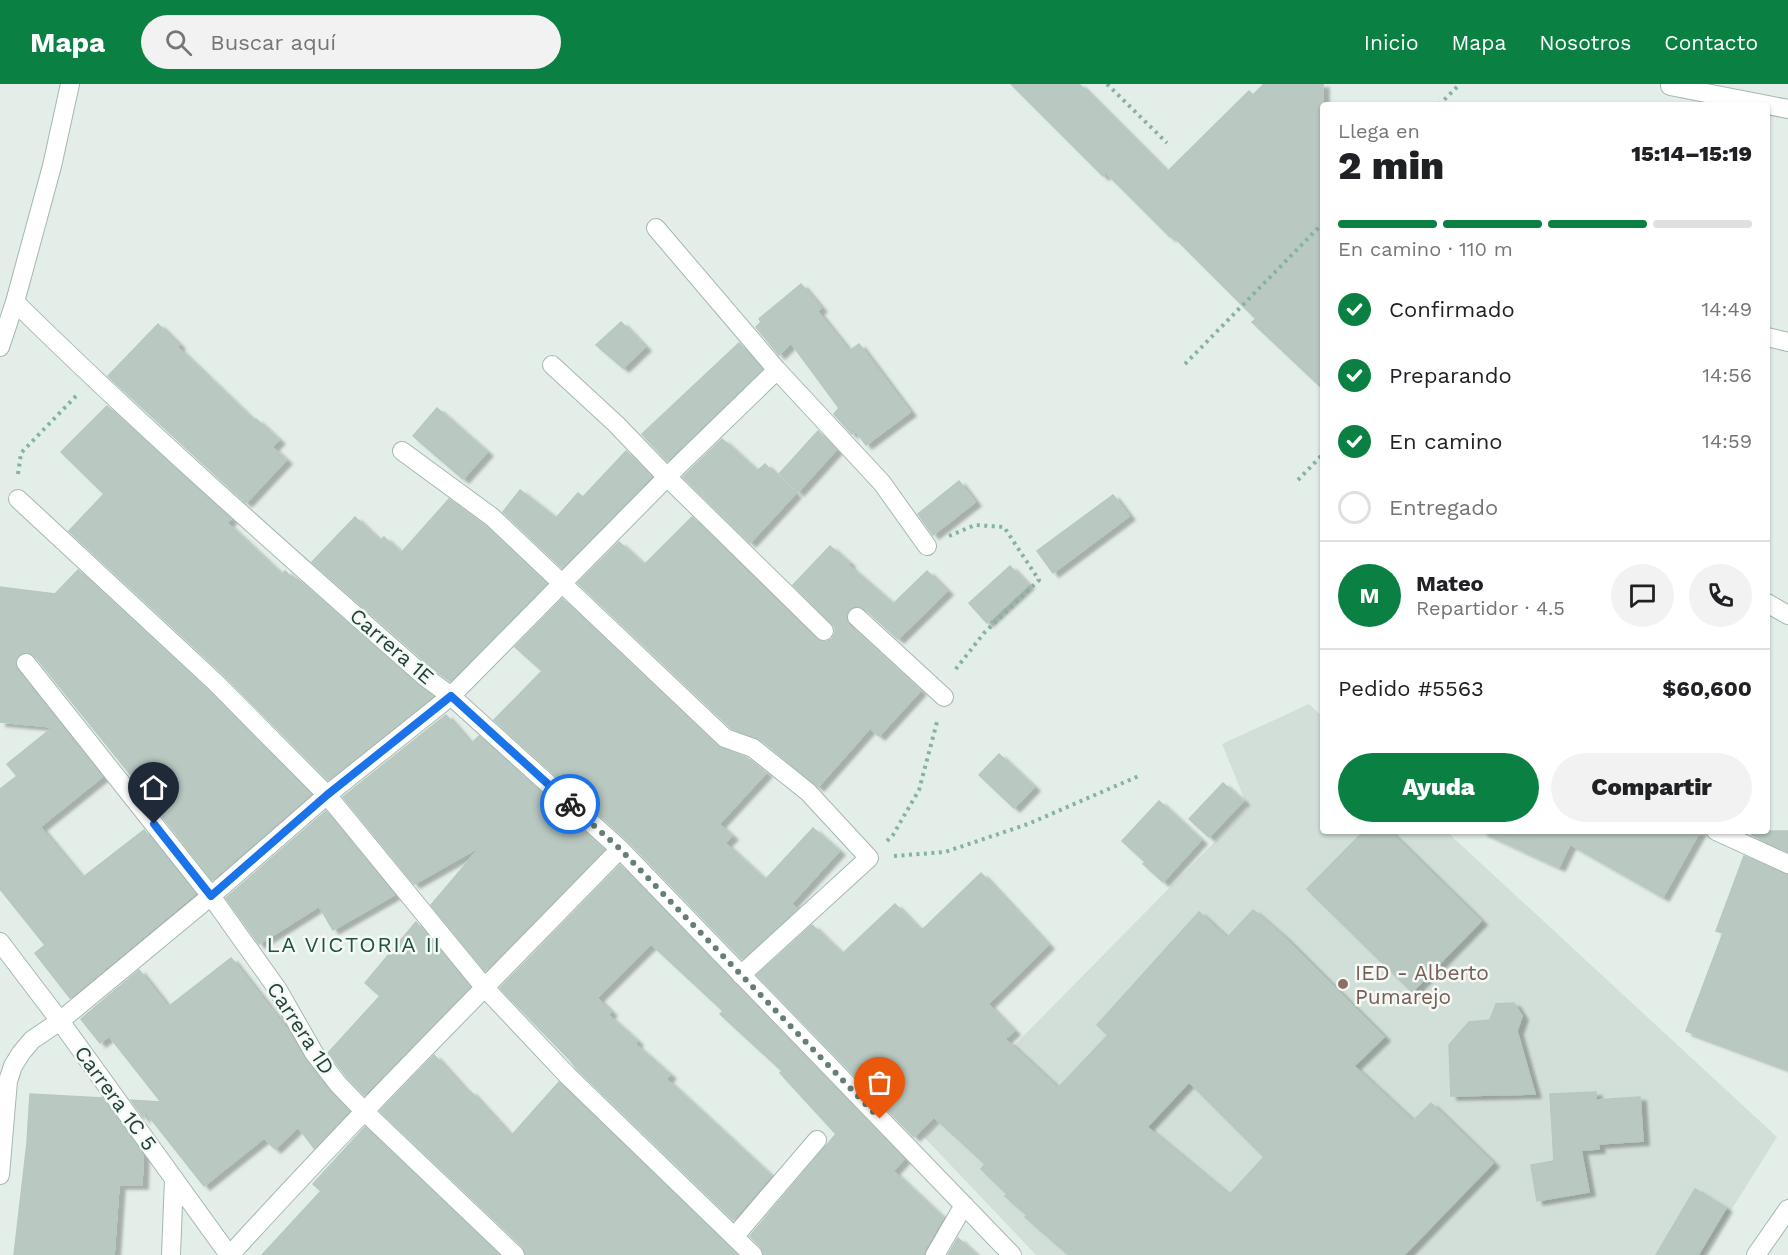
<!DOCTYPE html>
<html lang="es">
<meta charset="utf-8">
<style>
body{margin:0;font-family:"Work Sans",sans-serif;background:#f2f2f2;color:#202124;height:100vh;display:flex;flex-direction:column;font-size:22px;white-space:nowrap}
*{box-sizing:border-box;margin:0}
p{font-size:20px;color:#757577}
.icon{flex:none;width:33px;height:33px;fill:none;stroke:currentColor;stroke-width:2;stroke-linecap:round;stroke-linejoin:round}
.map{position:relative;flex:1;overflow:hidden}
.details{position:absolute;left:1320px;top:18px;width:450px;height:732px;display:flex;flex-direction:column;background:#fff;border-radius:6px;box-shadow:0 2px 4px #0004}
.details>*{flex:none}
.pin{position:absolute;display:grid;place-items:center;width:51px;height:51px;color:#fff;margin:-62px -26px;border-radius:50% 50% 50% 0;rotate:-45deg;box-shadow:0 0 6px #0007}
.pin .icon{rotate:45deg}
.courier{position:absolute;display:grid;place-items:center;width:60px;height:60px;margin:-30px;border:4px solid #1a73e8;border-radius:50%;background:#fff;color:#222;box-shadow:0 2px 8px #0007}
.headline em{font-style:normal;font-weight:800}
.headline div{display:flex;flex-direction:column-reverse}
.headline{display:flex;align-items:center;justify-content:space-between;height:102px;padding:0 18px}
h1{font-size:39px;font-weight:800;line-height:45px}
.bar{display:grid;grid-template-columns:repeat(4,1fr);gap:9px 6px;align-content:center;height:72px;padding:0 18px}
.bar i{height:8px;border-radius:4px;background:#e0e0e0}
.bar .current{background:#0b8043}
.bar p{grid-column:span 4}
.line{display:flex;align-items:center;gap:15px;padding:0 18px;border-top:2px solid #e0e0e0}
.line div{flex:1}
.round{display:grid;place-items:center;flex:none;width:63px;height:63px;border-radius:32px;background:#f2f2f2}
ol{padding:0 18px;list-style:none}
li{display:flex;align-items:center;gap:18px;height:66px}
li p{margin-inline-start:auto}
li .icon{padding:6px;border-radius:50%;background:#0b8043;color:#fff;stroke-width:4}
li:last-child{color:#757577}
li i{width:33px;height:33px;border:3px solid #e0e0e0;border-radius:50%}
.button{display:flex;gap:12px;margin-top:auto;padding:12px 18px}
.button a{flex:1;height:69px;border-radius:36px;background:#0b8043;color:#fff;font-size:24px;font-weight:800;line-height:69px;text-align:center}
.button a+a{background:#f2f2f2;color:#202124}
header{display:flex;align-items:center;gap:36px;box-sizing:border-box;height:84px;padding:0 30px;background:#0b8043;color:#fff}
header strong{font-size:28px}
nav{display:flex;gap:33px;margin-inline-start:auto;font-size:21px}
.search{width:420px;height:54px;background:#f2f2f2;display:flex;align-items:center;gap:15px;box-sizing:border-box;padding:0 21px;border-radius:33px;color:#757577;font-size:22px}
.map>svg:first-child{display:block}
.built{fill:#d2ded8}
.building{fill:#b9c9c2;stroke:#b6c8bf;stroke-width:1.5;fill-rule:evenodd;filter:url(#shadow)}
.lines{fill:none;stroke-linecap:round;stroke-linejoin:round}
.lane-casing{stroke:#a6b7b0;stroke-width:20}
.street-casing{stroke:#a6b7b0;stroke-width:20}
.secondary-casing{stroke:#a2bab0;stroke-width:20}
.path{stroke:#83b3a1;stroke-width:4;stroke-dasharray:3 4.5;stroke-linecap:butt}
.lane{stroke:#fff;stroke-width:18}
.street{stroke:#fff;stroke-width:18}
.secondary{stroke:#fff;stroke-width:18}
.done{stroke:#667e75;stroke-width:6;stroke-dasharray:0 10.8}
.route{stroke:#1a73e8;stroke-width:8}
.education-dot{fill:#8d6e63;stroke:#f5faf7;stroke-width:2}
.labels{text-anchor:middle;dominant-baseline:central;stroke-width:5;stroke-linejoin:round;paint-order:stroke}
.street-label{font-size:21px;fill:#224137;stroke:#f5faf7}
.education-label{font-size:21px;fill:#785e54;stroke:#f5faf7;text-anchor:start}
.neighbourhood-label{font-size:22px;letter-spacing:1.5px;fill:#1d5443;stroke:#f5faf7}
</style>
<header>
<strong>Mapa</strong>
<div class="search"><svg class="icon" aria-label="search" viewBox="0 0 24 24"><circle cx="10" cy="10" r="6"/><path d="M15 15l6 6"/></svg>Buscar aquí</div>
<nav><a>Inicio</a><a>Mapa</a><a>Nosotros</a><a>Contacto</a></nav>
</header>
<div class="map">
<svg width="1788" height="1171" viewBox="0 0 1788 1171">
<defs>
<filter id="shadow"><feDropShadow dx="6" dy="4" stdDeviation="1.5" flood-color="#0004"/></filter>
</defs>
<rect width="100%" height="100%" fill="#e4eee9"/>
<path class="built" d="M 1309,620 L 1323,633 L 1323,747 L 1446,747 L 1777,1053 L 1703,1171 L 1036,1171 L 924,1053 L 1248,724 L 1222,660 Z"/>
<path class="building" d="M 1011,0 L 1079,0 L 1167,88 L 1249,7 L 1253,11 L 1264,0 L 1323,0 L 1323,305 L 1252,238 L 1256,235 L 1172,151 L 1170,153 L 1106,89 L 1103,92 Z
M 801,200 L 821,224 L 817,227 L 849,267 L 859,260 L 910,328 L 866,361 L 855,346 L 852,350 L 834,330 L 839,324 L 791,259 L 779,271 L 756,243 L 761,238 L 759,235 Z
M 621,238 L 645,263 L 623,284 L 596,261 Z
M 158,240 L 179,261 L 177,263 L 254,337 L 256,335 L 279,356 L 272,363 L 286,376 L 246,419 L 108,292 Z
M 739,259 L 762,285 L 667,377 L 642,350 Z
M 107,322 L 231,435 L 227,439 L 282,491 L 285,487 L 294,496 L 296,494 L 417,600 L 433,612 L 328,696 L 223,590 L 69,447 L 104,410 L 61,368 Z
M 437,324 L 487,368 L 463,395 L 413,352 Z
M 818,347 L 836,366 L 798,408 L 779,390 Z
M 722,355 L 757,387 L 765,380 L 795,410 L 750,459 L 683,393 Z
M 626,367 L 651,393 L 562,484 L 503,428 L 520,406 L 556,434 L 578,409 L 583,413 Z
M 959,397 L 975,418 L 933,451 L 918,430 Z
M 1113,411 L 1129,432 L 1053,489 L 1037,467 Z
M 449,415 L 484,441 L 546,500 L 450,597 L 431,583 L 312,478 L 355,433 L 380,457 L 384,453 L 401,469 Z
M 692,433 L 821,558 L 826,558 L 832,555 L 835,550 L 835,543 L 793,501 L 830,462 L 849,479 L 848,481 L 893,520 L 927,487 L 947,507 L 898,555 L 864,524 L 854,522 L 848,526 L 846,536 L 849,541 L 920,607 L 879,652 L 870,644 L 818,703 L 760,655 L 731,644 L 578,499 L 619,458 L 644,481 Z
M 1010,482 L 1028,501 L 987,539 L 969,519 Z
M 78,486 L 207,606 L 311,710 L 212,796 L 162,732 L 163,731 L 35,572 L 31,569 L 25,568 L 19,571 L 15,580 L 17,586 L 102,693 L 40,743 L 82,794 L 144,746 L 195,810 L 70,914 L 35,869 L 45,861 L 0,805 L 0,705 L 17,692 L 7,680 L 53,643 L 0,638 L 0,503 L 55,510 Z
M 562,515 L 717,662 L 747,674 L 766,689 L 719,740 L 732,752 L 725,759 L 765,796 L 813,744 L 839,767 L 791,820 L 797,825 L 742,875 L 628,757 L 494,636 L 542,587 L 515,563 Z
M 446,631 L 471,660 L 479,652 L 604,766 L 485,887 L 431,821 L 481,762 L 414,800 L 343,713 Z
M 999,670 L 1034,703 L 1014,724 L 979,691 Z
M 1223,699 L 1243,717 L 1209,753 L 1189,735 Z
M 1159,717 L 1201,756 L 1163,798 L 1143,780 L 1145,778 L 1122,757 Z
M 326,727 L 394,811 L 333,846 L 319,822 L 259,860 L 226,814 Z
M 1364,747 L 1389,747 L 1481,837 L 1412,908 L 1307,805 Z
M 1481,747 L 1700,747 L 1663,813 L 1570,760 L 1559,783 Z
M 1754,747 L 1788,747 L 1788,768 L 1752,751 Z
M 1744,772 L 1788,791 L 1788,985 L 1686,947 L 1723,849 L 1716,847 Z
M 620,781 L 904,1075 L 893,1087 L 943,1134 L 925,1165 L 924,1171 L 764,1171 L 761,1163 L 750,1152 L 836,1050 L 780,989 L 782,987 L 720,930 L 723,927 L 651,860 L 597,914 L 611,928 L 608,931 L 637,957 L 635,960 L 670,991 L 666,995 L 771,1092 L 733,1136 L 576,984 L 571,977 L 500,904 Z
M 981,789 L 1048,861 L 988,920 L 1014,947 L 1005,955 L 1058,1004 L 1108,951 L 1097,941 L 1199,828 L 1227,854 L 1253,826 L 1284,853 L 1384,953 L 1354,982 L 1413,1037 L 1431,1019 L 1493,1079 L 1404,1171 L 1069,1171 L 1025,1133 L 1027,1131 L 1005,1112 L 1007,1110 L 981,1085 L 985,1080 L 934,1033 L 914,1053 L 757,891 L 812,841 L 842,870 L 895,820 L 921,847 ZM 1189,998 L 1264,1073 L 1229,1111 L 1147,1043 Z
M 416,838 L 470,903 L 364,1011 L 347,993 L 328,969 L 380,912 L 365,899 Z
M 231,874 L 288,947 L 305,976 L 329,1007 L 349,1027 L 314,1064 L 298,1043 L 275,1065 L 264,1054 L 204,1102 L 144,1026 L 144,1034 L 131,1016 L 161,1018 L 109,952 L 100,959 L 81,935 L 139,886 L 168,923 Z
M 1514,919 L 1522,932 L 1517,947 L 1535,1010 L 1451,1012 L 1449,961 L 1469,938 L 1490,936 L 1496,920 Z
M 434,971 L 468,1009 L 470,1007 L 511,1052 L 559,998 L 737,1171 L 526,1171 L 523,1163 L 380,1027 Z
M 1596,1008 L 1596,1016 L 1640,1013 L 1643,1057 L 1598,1060 L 1599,1065 L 1581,1066 L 1589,1108 L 1537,1117 L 1531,1081 L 1554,1077 L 1550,1010 Z
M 30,1010 L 102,1014 L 143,1071 L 142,1101 L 119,1101 L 114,1171 L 14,1171 L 27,1059 Z
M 365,1043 L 499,1171 L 262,1171 L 321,1107 L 313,1100 Z
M 1695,1105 L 1726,1124 L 1698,1171 L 1656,1171 Z
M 958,1154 L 976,1171 L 948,1171 Z"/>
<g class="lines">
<defs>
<path id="lane" d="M 1670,2 L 1788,25
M 656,144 L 777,286 L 882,399 L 927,462
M 1767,253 L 1788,258
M 552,281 L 616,340 L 667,393 L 824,547
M 402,367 L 492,433 L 725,654 L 753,664 L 808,708 L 869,774 L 741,891
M 18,415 L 215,598 L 327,711 L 485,904 L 568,992 L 753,1171
M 1767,519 L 1788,531
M 857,533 L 944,613
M 26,579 L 211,812 L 278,906 L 314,969 L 338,1000 L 364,1027 L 515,1171
M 1716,747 L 1788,780
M 0,1091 L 8,997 L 13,982 L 21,969 L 32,956 L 60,937 L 211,812 L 327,711 L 451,612 L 678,382 L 777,286
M 734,1153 L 817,1056
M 171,1171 L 174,1095
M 230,1171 C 356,1032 489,900 620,765
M 935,1171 L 964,1121"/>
<path id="street" d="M 15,218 C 147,348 286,470 424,592 L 451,612 L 620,765 L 1012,1171
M 0,263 L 15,218 L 52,82 L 70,0
M 0,858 L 60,937 L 229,1171"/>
<path id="secondary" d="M 1756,1171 L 1788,1125"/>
</defs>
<use href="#lane" class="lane-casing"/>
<use href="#street" class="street-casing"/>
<use href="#secondary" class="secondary-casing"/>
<path class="path" d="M 1107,0 L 1167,59
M 1439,21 L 1460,0
M 1185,280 L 1323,139
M 18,390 L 21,369 L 76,312
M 1298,396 L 1323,370
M 949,452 L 975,441 L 1004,443 L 1039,496 L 984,549 L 955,586
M 887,757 L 893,751 L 919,706 L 937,638
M 894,772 L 945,768 L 1028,740 L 1141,691"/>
<use href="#lane" class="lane"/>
<use href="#street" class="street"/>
<use href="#secondary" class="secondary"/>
</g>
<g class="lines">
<path class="done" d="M 570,720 L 620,765 L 880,1035"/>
<path class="route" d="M 154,740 L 211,812 L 327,711 L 451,612 L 570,720"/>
</g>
<circle class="education-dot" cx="1343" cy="900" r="6"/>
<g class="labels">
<g class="street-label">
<text transform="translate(392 562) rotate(41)">Carrera 1E</text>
<text transform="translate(301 944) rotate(57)">Carrera 1D</text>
<text transform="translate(116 1014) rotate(54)">Carrera 1C 5</text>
</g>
<g class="education-label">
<text x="1355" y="888">IED - Alberto<tspan x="1355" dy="24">Pumarejo</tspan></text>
</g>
<g class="neighbourhood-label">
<text x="354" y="860">LA VICTORIA II</text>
</g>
</g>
</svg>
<div class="pin" style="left:880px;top:1035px;background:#ea580c"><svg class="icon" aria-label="bag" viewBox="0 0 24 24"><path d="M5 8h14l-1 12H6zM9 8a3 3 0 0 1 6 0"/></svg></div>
<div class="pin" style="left:154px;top:740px;background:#1f2937"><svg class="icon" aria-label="home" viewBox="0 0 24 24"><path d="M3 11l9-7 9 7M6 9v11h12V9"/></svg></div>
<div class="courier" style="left:570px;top:720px"><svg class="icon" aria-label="bike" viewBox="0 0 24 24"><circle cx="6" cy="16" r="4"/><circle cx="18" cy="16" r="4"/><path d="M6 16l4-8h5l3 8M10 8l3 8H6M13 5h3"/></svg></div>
<section class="details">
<div class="headline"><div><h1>2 min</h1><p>Llega en</p></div><em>15:14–15:19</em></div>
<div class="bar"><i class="current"></i><i class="current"></i><i class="current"></i><i></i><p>En camino · 110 m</p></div>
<ol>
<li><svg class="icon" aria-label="check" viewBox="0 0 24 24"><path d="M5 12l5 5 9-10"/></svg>Confirmado<p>14:49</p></li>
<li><svg class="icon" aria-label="check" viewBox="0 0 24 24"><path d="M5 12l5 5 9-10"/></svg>Preparando<p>14:56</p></li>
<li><svg class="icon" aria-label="check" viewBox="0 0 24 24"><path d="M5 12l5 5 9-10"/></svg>En camino<p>14:59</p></li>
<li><i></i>Entregado</li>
</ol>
<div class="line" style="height:108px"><b class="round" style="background:#0b8043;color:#fff">M</b><div><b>Mateo</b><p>Repartidor · 4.5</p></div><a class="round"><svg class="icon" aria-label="chat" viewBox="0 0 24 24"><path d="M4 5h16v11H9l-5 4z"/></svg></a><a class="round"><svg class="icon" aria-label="phone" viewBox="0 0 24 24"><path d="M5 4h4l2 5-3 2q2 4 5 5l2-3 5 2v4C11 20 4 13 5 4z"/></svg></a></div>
<div class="line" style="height:78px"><div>Pedido #5563</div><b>$60,600</b></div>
<div class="button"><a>Ayuda</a><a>Compartir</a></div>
</section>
</div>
